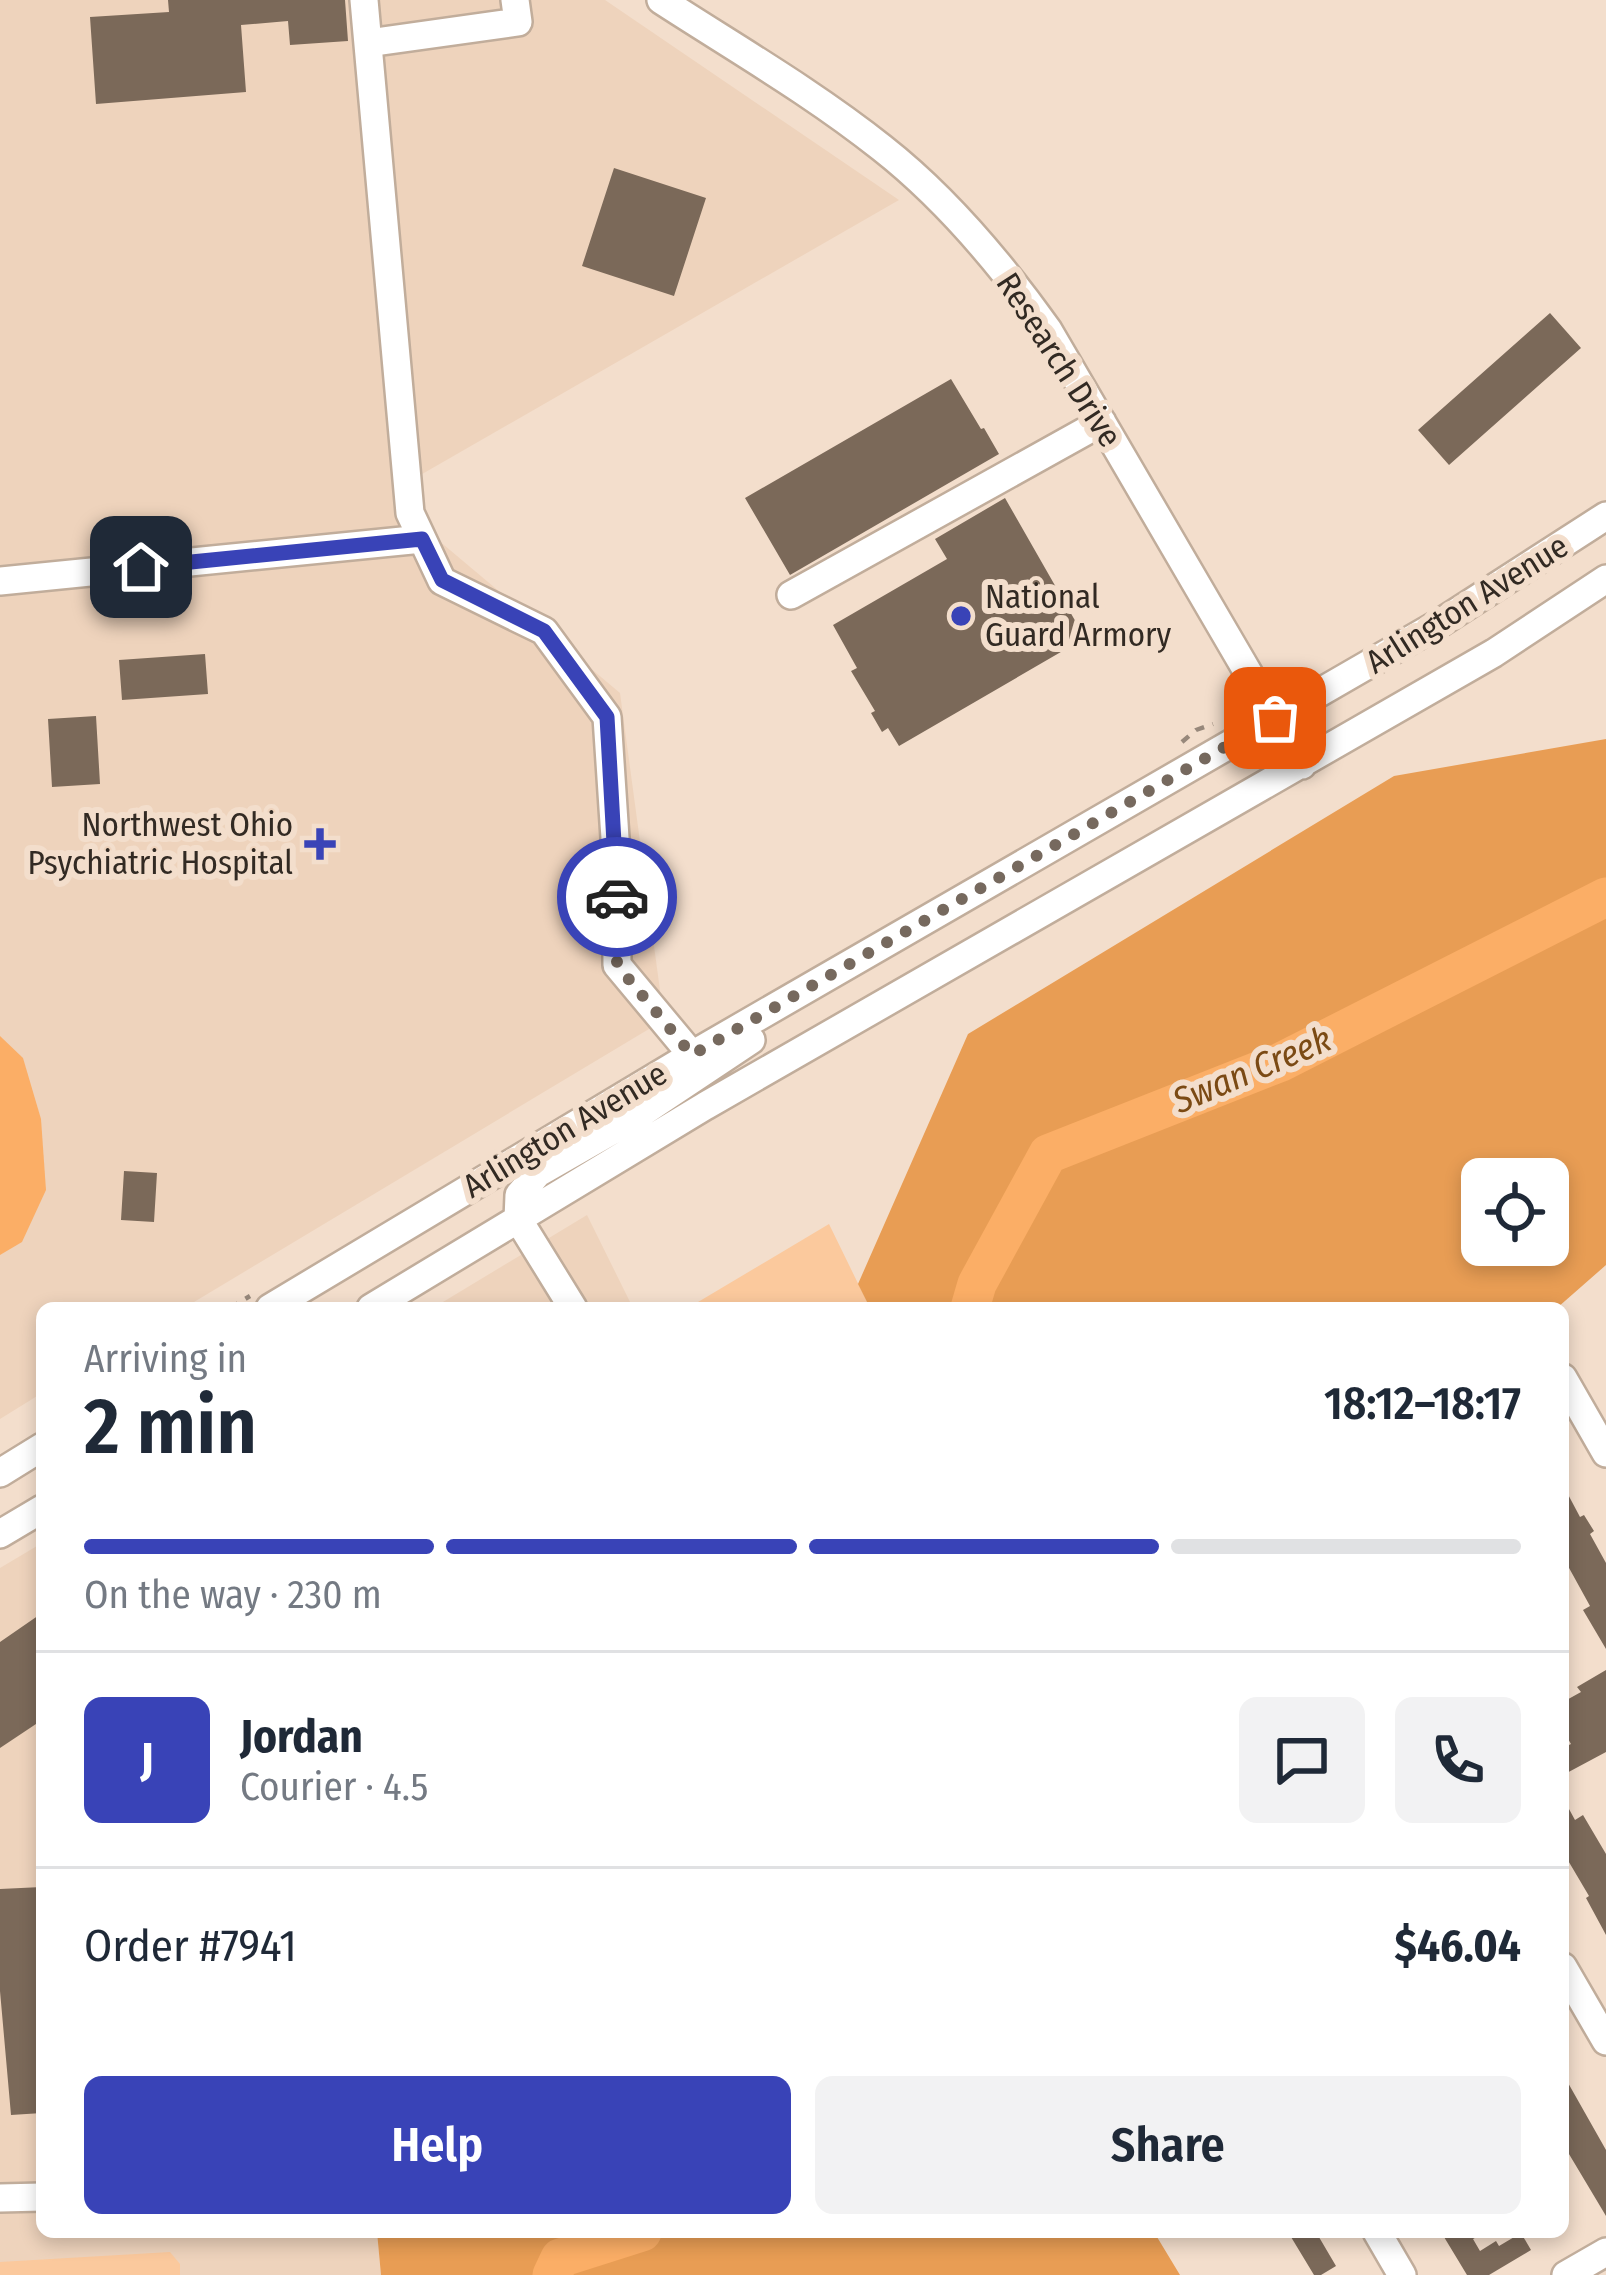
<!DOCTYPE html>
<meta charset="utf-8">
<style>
body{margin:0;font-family:"Fira Sans Condensed",sans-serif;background:#f2f2f3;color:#1f2937;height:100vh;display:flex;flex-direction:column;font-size:45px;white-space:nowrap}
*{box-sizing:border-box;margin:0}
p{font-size:39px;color:#747a83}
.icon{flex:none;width:66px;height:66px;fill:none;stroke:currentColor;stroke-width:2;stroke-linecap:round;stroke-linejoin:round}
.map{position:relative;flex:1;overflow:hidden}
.side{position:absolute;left:36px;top:1302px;width:1533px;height:936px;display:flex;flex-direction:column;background:#fff;border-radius:18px;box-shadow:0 6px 18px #0003}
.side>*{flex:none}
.tools{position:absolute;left:1461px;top:1158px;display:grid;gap:24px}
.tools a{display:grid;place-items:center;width:108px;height:108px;border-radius:18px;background:#fff;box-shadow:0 6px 18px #0003;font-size:60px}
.pin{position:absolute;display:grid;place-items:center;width:102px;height:102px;color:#fff;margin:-51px;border-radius:24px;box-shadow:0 6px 18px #0006}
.courier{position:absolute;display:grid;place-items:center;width:120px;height:120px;margin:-60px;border:9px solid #3943b7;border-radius:50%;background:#fff;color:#222;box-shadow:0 3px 15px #0007}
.summary em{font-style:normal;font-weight:600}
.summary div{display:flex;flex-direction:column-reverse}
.summary{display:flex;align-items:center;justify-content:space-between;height:204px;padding:0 48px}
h1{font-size:78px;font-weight:600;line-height:90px}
.bar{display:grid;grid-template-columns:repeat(4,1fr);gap:18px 12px;align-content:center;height:144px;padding:0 48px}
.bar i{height:15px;border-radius:9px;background:#e0e1e3}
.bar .current{background:#3943b7}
.bar p{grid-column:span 4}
.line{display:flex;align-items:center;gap:30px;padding:0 48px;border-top:3px solid #e0e1e3}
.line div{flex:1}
.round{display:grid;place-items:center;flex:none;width:126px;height:126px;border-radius:18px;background:#f2f2f3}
.button{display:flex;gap:24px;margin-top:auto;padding:24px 48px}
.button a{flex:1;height:138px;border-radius:18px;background:#3943b7;color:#fff;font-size:48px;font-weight:600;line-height:138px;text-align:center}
.button a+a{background:#f2f2f3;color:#1f2937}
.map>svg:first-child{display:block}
.built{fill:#eed3bc}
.green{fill:#fbc99d}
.forest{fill:#e89d54;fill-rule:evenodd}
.water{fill:#fbae66}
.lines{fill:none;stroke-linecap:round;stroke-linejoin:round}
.river{stroke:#fbae66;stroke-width:39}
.building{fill:#7b6959}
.minor-casing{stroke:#c1ad9b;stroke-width:32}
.path{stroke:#97887b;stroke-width:4.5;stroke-dasharray:9 9;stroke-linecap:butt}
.minor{stroke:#fff;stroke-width:27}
.done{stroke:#76695e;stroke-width:12;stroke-dasharray:0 21.6}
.route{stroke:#3943b7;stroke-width:15}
.poi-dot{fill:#3943b7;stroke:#f3decc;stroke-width:4.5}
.labels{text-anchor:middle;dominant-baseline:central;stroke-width:12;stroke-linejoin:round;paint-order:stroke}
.street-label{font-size:33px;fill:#322a23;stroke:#f3decc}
.poi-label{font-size:33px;fill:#322a23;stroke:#f3decc;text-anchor:start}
.water-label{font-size:36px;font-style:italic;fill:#7b4a14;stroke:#f3decc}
</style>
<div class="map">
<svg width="1606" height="2275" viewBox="0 0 1606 2275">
<rect width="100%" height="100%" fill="#f3decc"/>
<path class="built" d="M 0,0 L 605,0 L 899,200 L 410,481 L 419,524 L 620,693 L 664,1020 L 184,1308 L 42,1308 L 42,1393 L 0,1419 Z
M 587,1215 L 633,1308 L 433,1308 Z
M 42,1543 L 42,2232 L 377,2232 L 381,2275 L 0,2275 L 0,1568 Z"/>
<path class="green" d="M 829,1224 L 870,1308 L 688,1308 Z
M 170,2252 L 180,2264 L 180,2275 L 0,2275 L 0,2262 Z"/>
<path class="forest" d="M 1606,739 L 1606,1265 L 1557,1308 L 870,1308 L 858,1284 L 968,1034 L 1394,776 ZM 1482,1179 L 1548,1179 L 1548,1245 L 1482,1245 Z
M 377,2232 L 1154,2232 L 1180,2275 L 381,2275 Z"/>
<path class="water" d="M 0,1036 L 23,1058 L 41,1119 L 46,1190 L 22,1242 L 0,1255 Z"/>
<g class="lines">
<path class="river" d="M 970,1308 L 977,1284 L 1048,1154 L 1281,1062 L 1606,897
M 552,2275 L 560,2258 L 642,2232"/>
</g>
<path class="building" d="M 168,0 L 345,0 L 348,41 L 290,45 L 288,21 L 241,25 L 246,92 L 96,104 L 90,17 L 169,12 Z
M 614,168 L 706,198 L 674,296 L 582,266 Z
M 1550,313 L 1581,348 L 1449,465 L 1418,430 Z
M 951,379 L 981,429 L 984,428 L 999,454 L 790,575 L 745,498 Z
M 1005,498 L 1085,638 L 899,746 L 888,728 L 882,732 L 871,713 L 875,711 L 851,671 L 857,668 L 833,625 L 947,559 L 935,539 Z
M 205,654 L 208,694 L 122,700 L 119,660 Z
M 96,716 L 100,784 L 52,787 L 48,719 Z
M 124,1171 L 157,1173 L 154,1222 L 121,1220 Z
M 1563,1485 L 1580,1517 L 1584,1515 L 1594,1531 L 1590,1534 L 1606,1563 L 1606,1649 L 1583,1610 L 1590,1606 L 1563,1557 Z
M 42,1613 L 42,1720 L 0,1748 L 0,1642 Z
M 1606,1670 L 1606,1752 L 1563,1775 L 1563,1748 L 1571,1744 L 1563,1730 L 1563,1702 L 1581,1692 L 1577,1687 Z
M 1563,1798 L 1575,1820 L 1583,1815 L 1606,1854 L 1606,1935 L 1586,1898 L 1589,1896 L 1563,1852 Z
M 42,1887 L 42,2113 L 11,2115 L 0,1991 L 0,1889 Z
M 1563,2074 L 1606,2150 L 1606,2216 L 1563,2144 Z
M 1288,2232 L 1316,2232 L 1336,2266 L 1321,2275 L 1314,2275 Z
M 1441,2232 L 1486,2232 L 1473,2239 L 1480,2251 L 1496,2241 L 1499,2246 L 1521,2233 L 1531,2250 L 1489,2275 L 1467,2275 Z"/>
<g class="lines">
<defs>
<path id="minor" d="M 364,0 L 410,513 L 442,581 L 544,631 L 607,717 L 616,853 L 617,965 L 692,1055
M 661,0 C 735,48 813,93 882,148 C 947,199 1001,264 1048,330 L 1302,765
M 368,43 L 518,22 L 515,0
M 0,581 L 422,539
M 791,595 L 1102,422
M 270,1308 L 692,1055 L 1440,623 L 1606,516
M 371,1308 L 705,1106 L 1494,653 L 1606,579
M 573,1308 L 518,1219 L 519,1195 L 538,1173 L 634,1118 L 751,1040
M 1563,1378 L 1606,1453
M 0,1473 L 42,1447
M 0,1534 L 42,1509
M 1563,1967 L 1606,2041
M 0,2198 L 42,2197
M 1377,2232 L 1402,2275
M 1566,2275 L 1606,2252"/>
</defs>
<use href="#minor" class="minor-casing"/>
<path class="path" d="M 1182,742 L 1196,730 L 1213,724
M 230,1308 L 250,1296"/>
<use href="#minor" class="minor"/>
</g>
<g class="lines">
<path class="done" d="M 617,897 L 617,965 L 692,1055 L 1275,718"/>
<path class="route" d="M 141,567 L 422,539 L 442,580 L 544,631 L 607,717 L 617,897"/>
</g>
<g class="poi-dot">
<circle cx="961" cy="616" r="12"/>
<path d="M314 826h12v12h12v12h-12v12h-12v-12h-12v-12h12z"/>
</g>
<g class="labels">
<g class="street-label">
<text transform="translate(1059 360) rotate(57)">Research Drive</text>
<text transform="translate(1467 604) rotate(-32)">Arlington Avenue</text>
<text transform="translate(565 1130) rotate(-31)">Arlington Avenue</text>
</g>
<g class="poi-label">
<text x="985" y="597">National<tspan x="985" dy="38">Guard Armory</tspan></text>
<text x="293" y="825" text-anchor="end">Northwest Ohio<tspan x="293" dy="38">Psychiatric Hospital</tspan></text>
</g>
<g class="water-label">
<text transform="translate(1252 1070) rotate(-23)">Swan Creek</text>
</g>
</g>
</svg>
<div class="tools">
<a><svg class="icon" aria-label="locate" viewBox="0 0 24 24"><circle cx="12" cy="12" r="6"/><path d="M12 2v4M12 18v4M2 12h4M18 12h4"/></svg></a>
</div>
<div class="pin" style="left:1275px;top:718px;background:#ea580c"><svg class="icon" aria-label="bag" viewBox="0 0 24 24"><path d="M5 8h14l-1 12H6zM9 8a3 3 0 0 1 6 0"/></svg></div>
<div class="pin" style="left:141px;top:567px;background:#1f2937"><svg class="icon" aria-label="home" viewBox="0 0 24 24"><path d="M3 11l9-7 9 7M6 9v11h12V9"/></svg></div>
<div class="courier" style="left:617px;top:897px"><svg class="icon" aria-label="car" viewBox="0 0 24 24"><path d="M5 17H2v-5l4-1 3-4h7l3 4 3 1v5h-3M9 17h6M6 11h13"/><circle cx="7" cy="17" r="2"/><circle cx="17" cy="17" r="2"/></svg></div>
<section class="side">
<div class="summary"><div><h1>2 min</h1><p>Arriving in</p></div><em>18:12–18:17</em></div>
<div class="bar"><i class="current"></i><i class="current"></i><i class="current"></i><i></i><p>On the way · 230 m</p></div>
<div class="line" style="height:216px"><b class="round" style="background:#3943b7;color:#fff">J</b><div><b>Jordan</b><p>Courier · 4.5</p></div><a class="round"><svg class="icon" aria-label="chat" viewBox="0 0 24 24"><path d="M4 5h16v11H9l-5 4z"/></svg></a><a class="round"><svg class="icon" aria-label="phone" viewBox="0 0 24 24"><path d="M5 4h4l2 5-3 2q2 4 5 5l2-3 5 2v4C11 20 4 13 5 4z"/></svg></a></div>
<div class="line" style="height:156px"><div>Order #7941</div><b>$46.04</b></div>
<div class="button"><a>Help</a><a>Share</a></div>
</section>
</div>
